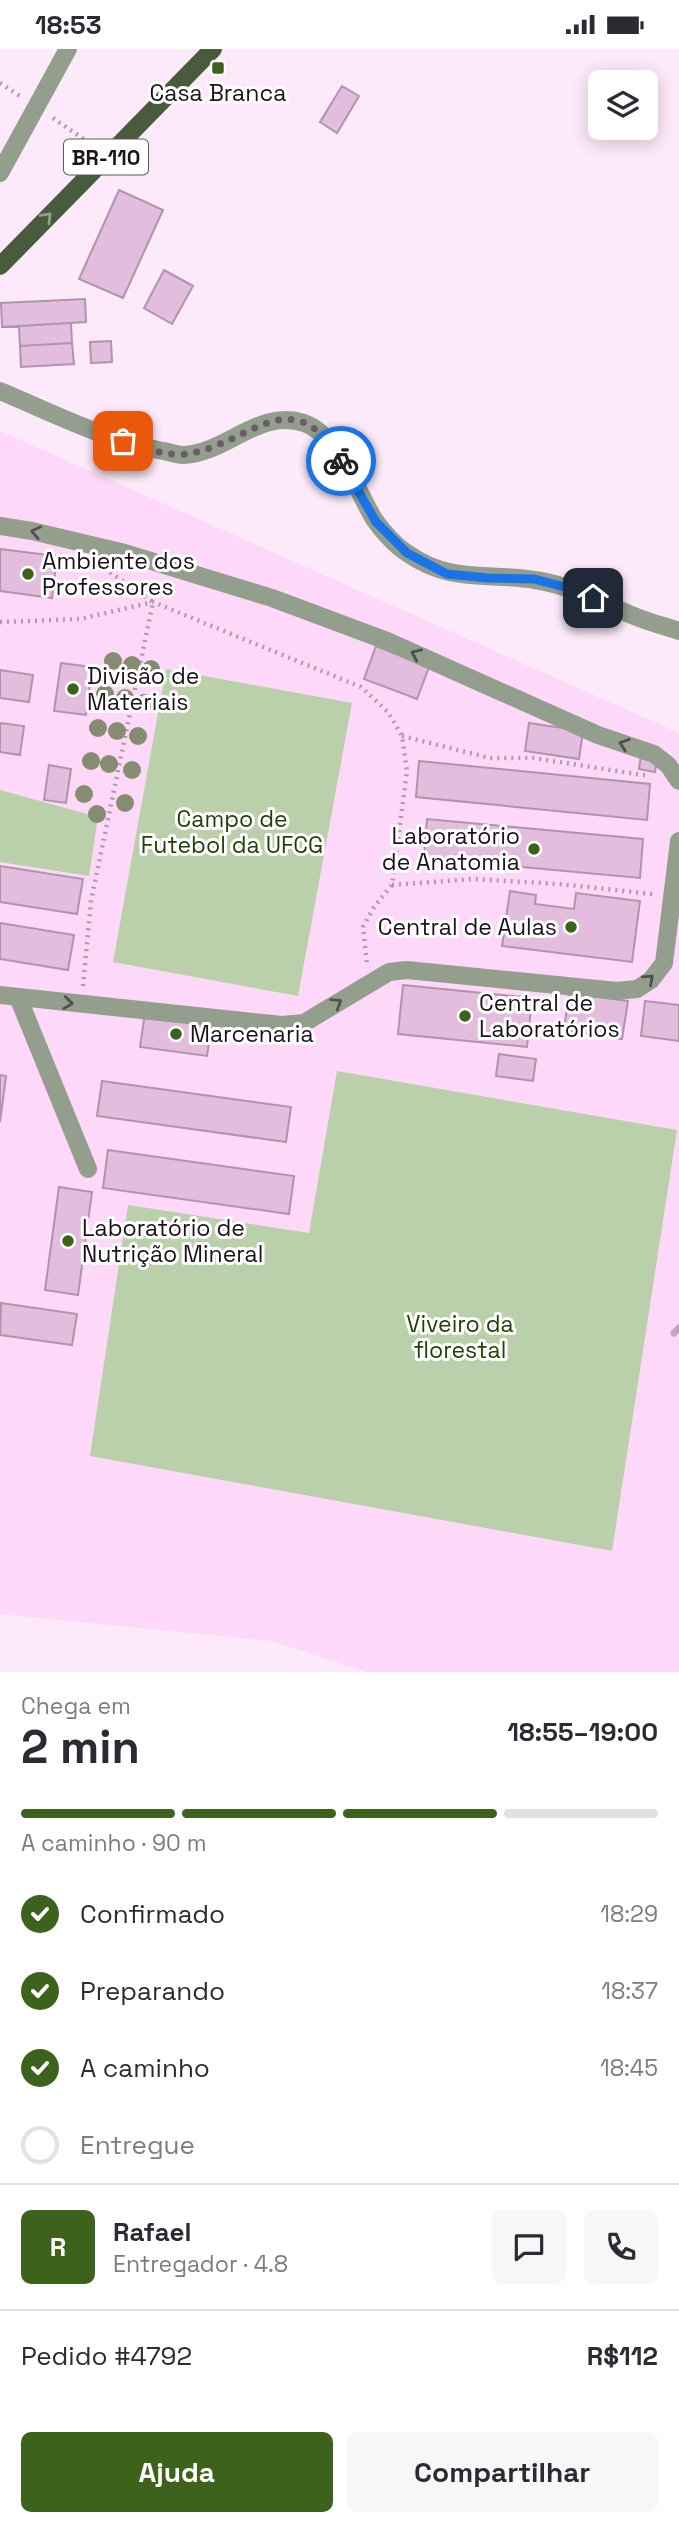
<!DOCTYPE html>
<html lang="pt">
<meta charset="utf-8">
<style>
body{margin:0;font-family:"Space Grotesk",sans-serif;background:#f7f7f7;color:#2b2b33;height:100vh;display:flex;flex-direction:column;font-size:26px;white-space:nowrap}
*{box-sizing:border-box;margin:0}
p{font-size:23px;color:#7c7c81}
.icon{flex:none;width:38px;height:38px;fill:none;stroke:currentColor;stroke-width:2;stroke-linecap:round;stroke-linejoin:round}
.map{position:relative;height:1623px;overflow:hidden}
.panel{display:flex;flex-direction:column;background:#fff;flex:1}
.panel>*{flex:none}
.controls{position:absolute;left:588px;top:21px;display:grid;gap:14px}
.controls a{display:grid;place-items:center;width:70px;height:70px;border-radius:10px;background:#fff;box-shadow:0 4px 18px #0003;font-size:35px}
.pin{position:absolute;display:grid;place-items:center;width:60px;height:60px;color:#fff;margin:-30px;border-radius:14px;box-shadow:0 4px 10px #0006}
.courier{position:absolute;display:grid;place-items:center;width:70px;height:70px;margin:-35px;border:5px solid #1a73e8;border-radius:50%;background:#fff;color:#222;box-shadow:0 2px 9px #0007}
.summary em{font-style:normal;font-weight:700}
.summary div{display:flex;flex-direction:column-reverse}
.summary{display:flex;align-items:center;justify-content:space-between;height:119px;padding:0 21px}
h1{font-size:46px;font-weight:700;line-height:52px}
.bar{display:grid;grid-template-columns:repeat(4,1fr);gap:10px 7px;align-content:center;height:84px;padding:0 21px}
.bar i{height:9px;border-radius:5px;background:#e1e1e2}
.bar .current{background:#3c621b}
.bar p{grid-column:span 4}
.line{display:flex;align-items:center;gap:18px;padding:0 21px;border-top:2px solid #e1e1e2}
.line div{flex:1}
.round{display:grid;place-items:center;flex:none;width:74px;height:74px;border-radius:10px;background:#f7f7f7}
ol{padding:0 21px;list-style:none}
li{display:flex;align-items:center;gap:21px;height:77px}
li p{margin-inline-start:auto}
li .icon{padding:7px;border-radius:50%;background:#3c621b;color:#fff;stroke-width:4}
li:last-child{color:#7c7c81}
li i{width:38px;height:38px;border:4px solid #e1e1e2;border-radius:50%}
.action{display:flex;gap:14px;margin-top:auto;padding:14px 21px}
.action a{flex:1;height:80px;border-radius:10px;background:#3c621b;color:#fff;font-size:28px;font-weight:700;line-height:80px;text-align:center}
.action a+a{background:#f7f7f7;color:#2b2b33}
.status{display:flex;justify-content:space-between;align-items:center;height:49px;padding:0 35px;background:#fff;direction:ltr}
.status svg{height:19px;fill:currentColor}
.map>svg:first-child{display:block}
.built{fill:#fdd8f8}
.green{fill:#b9d0aa}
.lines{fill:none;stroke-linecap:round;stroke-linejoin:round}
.stream{stroke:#c8a4c4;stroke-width:7}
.building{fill:#e2bddd;stroke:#b093ad;stroke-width:2}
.path{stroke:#ab9ca9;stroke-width:4.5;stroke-dasharray:2 5;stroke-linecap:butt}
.minor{stroke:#939e8d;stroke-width:18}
.major{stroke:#495b3d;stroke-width:18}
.tree{fill:#858c72}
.oneway{stroke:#929d8b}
.oneway2{stroke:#51504e}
.done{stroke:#6a5d68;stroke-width:7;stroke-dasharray:0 12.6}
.route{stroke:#1a73e8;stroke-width:9}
.poi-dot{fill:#3c621b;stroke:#fff;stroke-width:2.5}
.labels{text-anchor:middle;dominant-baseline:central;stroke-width:6;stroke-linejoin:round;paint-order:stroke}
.shield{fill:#fff;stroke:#5f585f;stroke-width:2}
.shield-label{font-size:21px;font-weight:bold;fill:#1b111a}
.poi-label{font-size:23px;fill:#1b111a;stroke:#fff;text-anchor:start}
.park-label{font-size:23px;fill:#234004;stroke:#fff}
</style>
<div class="status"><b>18:53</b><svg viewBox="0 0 49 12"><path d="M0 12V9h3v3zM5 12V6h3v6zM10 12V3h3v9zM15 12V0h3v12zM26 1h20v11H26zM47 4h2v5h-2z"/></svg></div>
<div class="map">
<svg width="679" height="1623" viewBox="0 0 679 1623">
<rect width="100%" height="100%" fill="#fce9f9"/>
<path class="built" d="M 0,382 L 679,684 L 679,1623 L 367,1623 L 272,1592 L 0,1565 Z"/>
<path class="green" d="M 166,620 L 352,654 L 298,947 L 113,913 Z
M 0,741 L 98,768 L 89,827 L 0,813 Z
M 337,1022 L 677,1081 L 612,1502 L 90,1407 L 128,1156 L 309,1184 Z"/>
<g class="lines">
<path class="stream" d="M 674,1284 L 679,1279"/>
</g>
<path class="building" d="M 342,37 L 359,47 L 337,84 L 320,73 Z
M 119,141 L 163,161 L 123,249 L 79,230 Z
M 164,221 L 193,237 L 172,275 L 144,259 Z
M 85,250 L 86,273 L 2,278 L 1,254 Z
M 71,274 L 72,294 L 20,297 L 19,277 Z
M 111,292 L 112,313 L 91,314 L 90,293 Z
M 72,294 L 74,315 L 21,318 L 20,297 Z
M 0,500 L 57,507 L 52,549 L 0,542 Z
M 376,597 L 429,618 L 417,650 L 364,630 Z
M 61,614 L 92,618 L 86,666 L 54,662 Z
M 0,621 L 33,626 L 29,653 L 0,649 Z
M 0,674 L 24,677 L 20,706 L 0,703 Z
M 529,674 L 583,682 L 579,710 L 525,702 Z
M 641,706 L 657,708 L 655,723 L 639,720 Z
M 419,712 L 650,735 L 647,771 L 416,748 Z
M 49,716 L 71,720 L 66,754 L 44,751 Z
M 427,770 L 643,790 L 640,829 L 424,809 Z
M 0,817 L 83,830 L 77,865 L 0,853 Z
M 510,842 L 536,846 L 535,855 L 574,860 L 576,844 L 640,852 L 632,913 L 502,897 Z
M 0,874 L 74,886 L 68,921 L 0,910 Z
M 403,936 L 532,949 L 527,998 L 398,985 Z
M 569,944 L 628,952 L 622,990 L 564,981 Z
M 645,952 L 679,956 L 679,992 L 641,987 Z
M 145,964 L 212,973 L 207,1007 L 140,998 Z
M 499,1005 L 536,1010 L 533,1032 L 496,1027 Z
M 0,1026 L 6,1027 L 0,1073 Z
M 102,1032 L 291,1058 L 286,1093 L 97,1067 Z
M 108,1101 L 294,1127 L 289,1165 L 103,1139 Z
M 59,1138 L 92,1143 L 78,1246 L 45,1241 Z
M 1,1254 L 77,1265 L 72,1296 L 0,1286 Z"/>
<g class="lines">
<path class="path" d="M 0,34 L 20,47
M 53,69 L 92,96
M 0,573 L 80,570 L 153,553 L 361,638 L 388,663 L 402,687 L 407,722 L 392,836 L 374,858 L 363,878 L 367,915
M 402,687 L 490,709 L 534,709 L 649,727
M 392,836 L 473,830 L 558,835 L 653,845
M 83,937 L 91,852 L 153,553 L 108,522"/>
<path class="minor" d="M 0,124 L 68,0
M 0,342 C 53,364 107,392 163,402 C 170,403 178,406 184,406 C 227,404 259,359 304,374 C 337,385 357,442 374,470 C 382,482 396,497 407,504 C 451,535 487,523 535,531 C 570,536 601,554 634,567 C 648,573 664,577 679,582
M 0,477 L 32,482 L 125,504 L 272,549 L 387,592 L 598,686 L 654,705 L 668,716 L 679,732
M 0,946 L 282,976 L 304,974 L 389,923 L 407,921 L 617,942 L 637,940 L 651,931 L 664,914 L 679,792
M 18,948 L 88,1120"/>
<path class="major" d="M 0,217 L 213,0"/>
</g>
<g class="tree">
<circle cx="113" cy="612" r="9"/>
<circle cx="132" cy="616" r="9"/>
<circle cx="151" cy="620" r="9"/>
<circle cx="105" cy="645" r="9"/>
<circle cx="125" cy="649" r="9"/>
<circle cx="144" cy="654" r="9"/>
<circle cx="98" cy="679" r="9"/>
<circle cx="117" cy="682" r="9"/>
<circle cx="138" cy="687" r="9"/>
<circle cx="91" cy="712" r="9"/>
<circle cx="109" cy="715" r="9"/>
<circle cx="132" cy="721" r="9"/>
<circle cx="84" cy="745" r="9"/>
<circle cx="125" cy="754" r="9"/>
<circle cx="97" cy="765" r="9"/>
</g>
<defs><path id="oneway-chevron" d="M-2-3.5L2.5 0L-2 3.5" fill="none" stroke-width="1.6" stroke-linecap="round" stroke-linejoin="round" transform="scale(1.75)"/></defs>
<use class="oneway" href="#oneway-chevron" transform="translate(47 168) rotate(-46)"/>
<g class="oneway2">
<use href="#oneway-chevron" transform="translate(36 483) rotate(-168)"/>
<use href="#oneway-chevron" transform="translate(416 605) rotate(-156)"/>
<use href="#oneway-chevron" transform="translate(624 695) rotate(-161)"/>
<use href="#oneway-chevron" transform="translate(649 930) rotate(-42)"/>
<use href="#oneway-chevron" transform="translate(68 954) rotate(7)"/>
<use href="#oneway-chevron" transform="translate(337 954) rotate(-32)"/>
</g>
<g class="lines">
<path class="done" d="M 123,392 C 140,398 169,408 186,405 C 248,397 292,327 341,412"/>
<path class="route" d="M 341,412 L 376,473 L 407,504 L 447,525 L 488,529 L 534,530 L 572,540 L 593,549"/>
</g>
<g class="poi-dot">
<rect x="211" y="12" width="14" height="14" rx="3.5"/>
<circle cx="28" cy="525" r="7"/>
<circle cx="73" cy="640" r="7"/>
<circle cx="534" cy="800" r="7"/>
<circle cx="571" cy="878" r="7"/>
<circle cx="465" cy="967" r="7"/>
<circle cx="176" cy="985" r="7"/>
<circle cx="68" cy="1192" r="7"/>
</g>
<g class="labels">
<rect class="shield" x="64" y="90.5" width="84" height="35" rx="5"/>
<g class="shield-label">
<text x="106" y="108">BR-110</text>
</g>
<g class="poi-label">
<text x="218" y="44" text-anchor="middle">Casa Branca</text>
<text x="42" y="512">Ambiente dos<tspan x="42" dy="26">Professores</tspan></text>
<text x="87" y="627">Divisão de<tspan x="87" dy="26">Materiais</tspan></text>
<text x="520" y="787" text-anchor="end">Laboratório<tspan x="520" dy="26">de Anatomia</tspan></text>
<text x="557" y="878" text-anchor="end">Central de Aulas</text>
<text x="479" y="954">Central de<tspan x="479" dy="26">Laboratórios</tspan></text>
<text x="190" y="985">Marcenaria</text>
<text x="82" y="1179">Laboratório de<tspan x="82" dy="26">Nutrição Mineral</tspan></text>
</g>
<g class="park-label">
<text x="232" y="770">Campo de<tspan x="232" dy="26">Futebol da UFCG</tspan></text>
<text x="460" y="1275">Viveiro da<tspan x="460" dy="26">florestal</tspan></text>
</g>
</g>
</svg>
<div class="controls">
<a><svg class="icon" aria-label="layers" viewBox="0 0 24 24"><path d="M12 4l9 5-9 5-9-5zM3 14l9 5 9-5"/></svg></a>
</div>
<div class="pin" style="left:123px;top:392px;background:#ea580c"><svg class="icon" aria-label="bag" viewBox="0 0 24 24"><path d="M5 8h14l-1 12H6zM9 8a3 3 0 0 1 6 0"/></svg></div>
<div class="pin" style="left:593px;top:549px;background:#1f2937"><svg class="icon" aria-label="home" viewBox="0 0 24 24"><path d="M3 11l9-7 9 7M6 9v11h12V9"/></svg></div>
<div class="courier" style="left:341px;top:412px"><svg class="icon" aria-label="bike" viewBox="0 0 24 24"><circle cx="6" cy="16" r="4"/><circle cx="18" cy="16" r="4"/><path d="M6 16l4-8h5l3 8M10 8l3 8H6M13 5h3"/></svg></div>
</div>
<section class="panel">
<div class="summary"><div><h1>2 min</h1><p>Chega em</p></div><em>18:55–19:00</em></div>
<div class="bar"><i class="current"></i><i class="current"></i><i class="current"></i><i></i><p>A caminho · 90 m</p></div>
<ol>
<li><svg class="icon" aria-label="check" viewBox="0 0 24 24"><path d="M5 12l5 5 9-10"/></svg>Confirmado<p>18:29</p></li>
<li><svg class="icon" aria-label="check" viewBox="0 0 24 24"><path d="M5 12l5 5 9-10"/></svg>Preparando<p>18:37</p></li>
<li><svg class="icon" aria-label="check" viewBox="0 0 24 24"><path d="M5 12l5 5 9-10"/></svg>A caminho<p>18:45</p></li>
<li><i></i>Entregue</li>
</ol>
<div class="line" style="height:126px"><b class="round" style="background:#3c621b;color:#fff">R</b><div><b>Rafael</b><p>Entregador · 4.8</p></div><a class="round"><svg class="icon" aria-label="chat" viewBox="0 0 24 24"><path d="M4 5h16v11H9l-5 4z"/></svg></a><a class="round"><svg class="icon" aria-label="phone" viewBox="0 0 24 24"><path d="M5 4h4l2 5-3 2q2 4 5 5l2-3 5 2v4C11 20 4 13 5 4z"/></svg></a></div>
<div class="line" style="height:91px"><div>Pedido #4792</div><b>R$112</b></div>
<div class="action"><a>Ajuda</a><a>Compartilhar</a></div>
</section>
